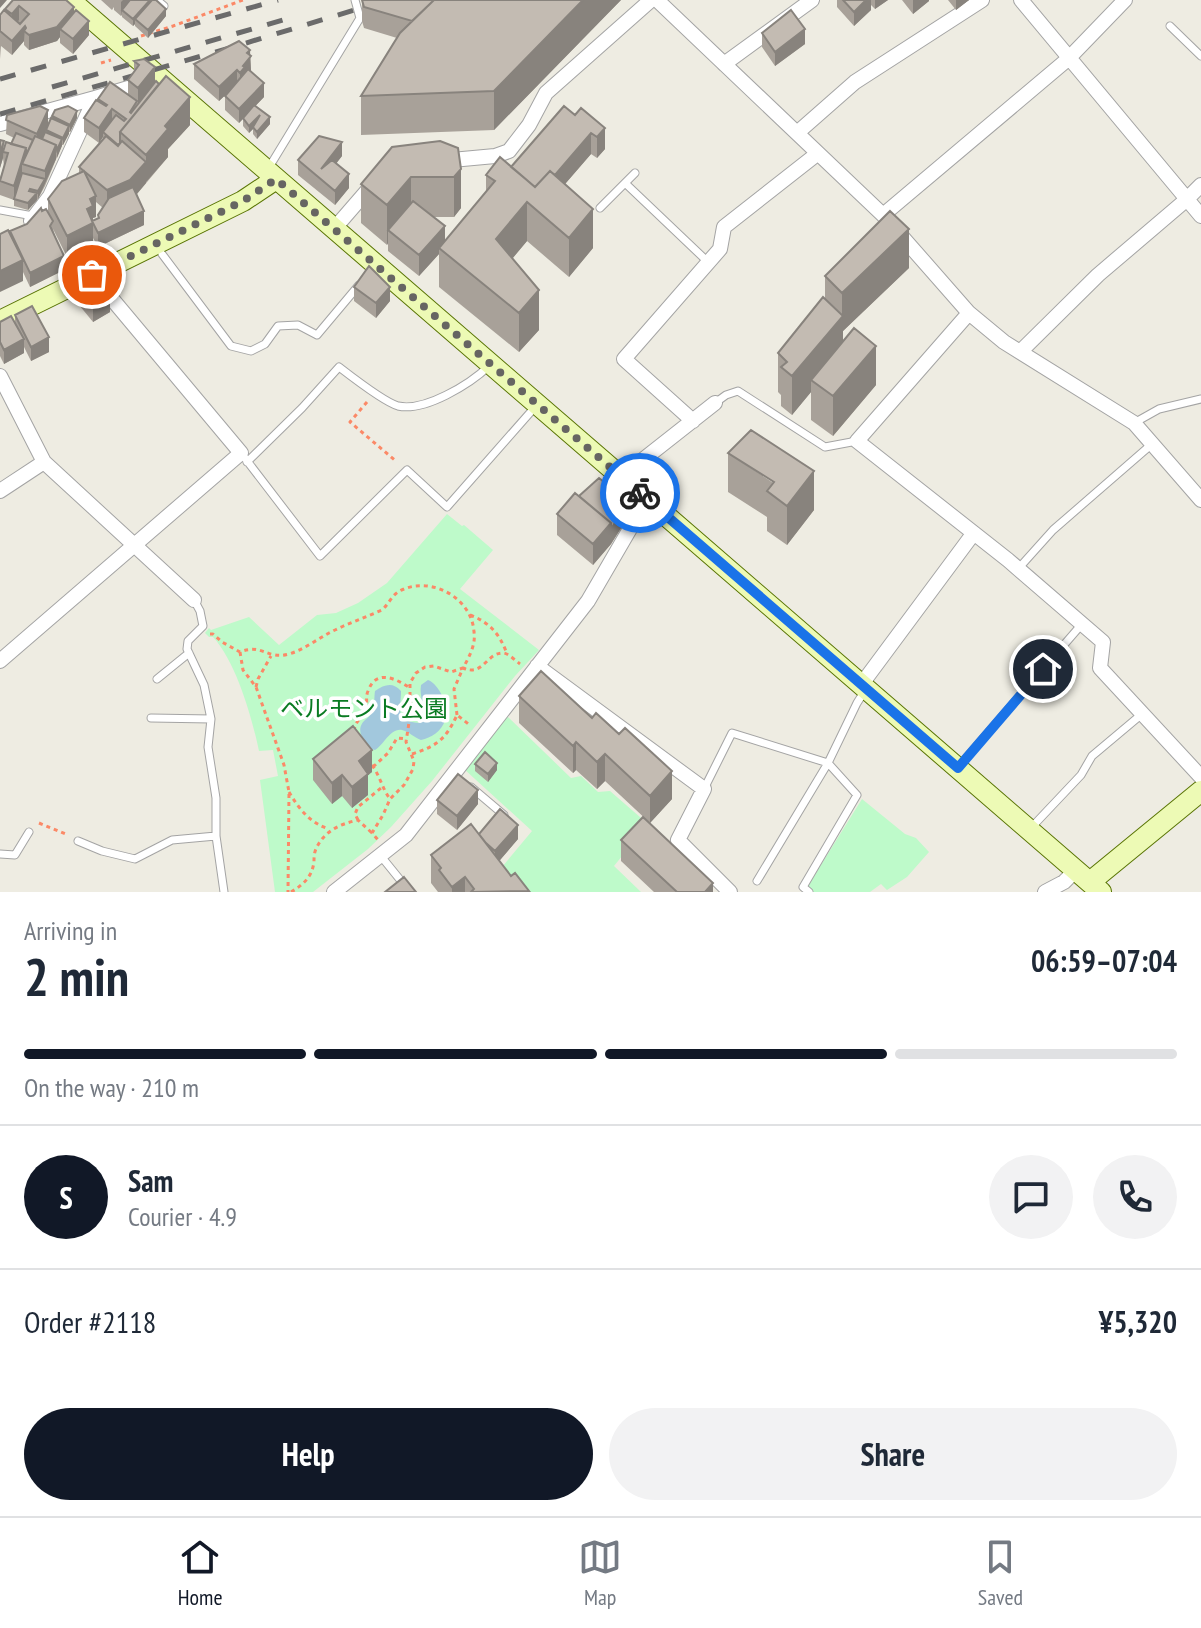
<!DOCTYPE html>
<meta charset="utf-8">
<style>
body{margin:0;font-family:"PT Sans Narrow","Noto Sans JP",sans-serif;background:#f2f2f3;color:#1f2937;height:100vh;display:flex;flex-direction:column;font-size:30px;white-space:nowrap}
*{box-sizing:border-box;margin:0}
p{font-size:26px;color:#747a83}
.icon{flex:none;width:44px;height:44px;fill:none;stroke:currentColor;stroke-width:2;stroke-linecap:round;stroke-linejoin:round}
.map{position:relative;height:892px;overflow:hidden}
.details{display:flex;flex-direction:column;background:#fff;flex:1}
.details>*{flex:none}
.pin{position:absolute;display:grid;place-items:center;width:68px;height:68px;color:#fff;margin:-34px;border:4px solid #fff;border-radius:50%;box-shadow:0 2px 8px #0007}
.courier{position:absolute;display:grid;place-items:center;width:80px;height:80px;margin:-40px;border:6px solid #1a73e8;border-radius:50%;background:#fff;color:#222;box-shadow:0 2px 10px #0007}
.head em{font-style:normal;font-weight:700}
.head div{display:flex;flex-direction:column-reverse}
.head{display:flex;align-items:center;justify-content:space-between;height:136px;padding:0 24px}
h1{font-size:52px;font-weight:700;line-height:60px}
.bar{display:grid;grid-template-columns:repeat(4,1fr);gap:12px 8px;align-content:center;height:96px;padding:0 24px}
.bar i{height:10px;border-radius:6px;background:#e0e1e3}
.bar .active{background:#111827}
.bar p{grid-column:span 4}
.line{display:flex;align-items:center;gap:20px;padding:0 24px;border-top:2px solid #e0e1e3}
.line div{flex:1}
.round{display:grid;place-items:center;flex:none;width:84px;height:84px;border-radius:42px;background:#f2f2f3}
.cta{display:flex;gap:16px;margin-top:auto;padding:16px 24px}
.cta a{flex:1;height:92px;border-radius:48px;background:#111827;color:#fff;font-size:32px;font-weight:700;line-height:92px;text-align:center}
.cta a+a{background:#f2f2f3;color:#1f2937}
.menu{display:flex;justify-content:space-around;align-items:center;height:112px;border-top:2px solid #e0e1e3;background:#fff;font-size:22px;color:#747a83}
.menu a{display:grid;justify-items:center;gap:4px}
.menu .active{color:#111827}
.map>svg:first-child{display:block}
.park{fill:#befaca}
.water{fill:#a2c8dd}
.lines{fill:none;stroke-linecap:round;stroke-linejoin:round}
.lane-casing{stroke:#a4a4a4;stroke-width:9}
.street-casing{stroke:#a4a4a4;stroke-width:16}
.secondary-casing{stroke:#597404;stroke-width:22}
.path{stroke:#fb8967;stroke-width:3;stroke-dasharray:4 4;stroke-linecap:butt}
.lane{stroke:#fff;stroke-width:7}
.street{stroke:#fff;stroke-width:14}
.secondary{stroke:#edfab5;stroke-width:20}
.rail{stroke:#6b6b6b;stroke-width:5;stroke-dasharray:16 16;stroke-linecap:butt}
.wall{fill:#a8a199;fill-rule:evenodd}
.shaded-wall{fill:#88837d}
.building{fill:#c3bbb2;stroke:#88837d;stroke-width:2}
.done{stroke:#666562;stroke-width:8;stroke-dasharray:0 14.4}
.route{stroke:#1a73e8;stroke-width:10}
.labels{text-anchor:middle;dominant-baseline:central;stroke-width:7;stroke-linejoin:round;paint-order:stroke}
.park-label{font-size:24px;fill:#0a7b22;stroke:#fff}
</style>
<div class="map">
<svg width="1201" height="892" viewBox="0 0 1201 892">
<rect width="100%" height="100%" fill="#eeece2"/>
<path class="park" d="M 447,514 L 462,526 L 464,525 L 493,550 L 460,589 L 539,650 L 515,676 L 432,781 L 391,827 L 368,849 L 313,892 L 275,892 L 260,780 L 278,776 L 273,750 L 259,751 C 252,717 236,662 213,637 L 209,637 L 205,633 L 209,628 L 211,630 L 249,617 L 279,645 L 317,615 L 336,613 L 358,603 L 387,583 Z
M 507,716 L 571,778 L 581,776 L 598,792 L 610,791 L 648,824 L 614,866 L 641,892 L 516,892 L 497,873 L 532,831 L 464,769 Z
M 862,799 L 905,834 L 916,838 L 929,852 L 907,877 L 887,890 L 881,884 L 870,892 L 804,892 Z"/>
<path class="water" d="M 428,680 C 440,685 449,706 445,720 C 442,731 431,738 421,740 C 415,738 408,731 402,730 C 390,728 384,745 375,750 L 371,749 C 364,740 355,731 364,721 C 369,716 370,717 372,710 C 375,705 374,697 375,691 C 385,684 393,682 401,691 C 401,710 394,721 419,723 L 424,719 C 425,707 419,696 421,685 Z"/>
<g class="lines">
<defs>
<path id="lane" d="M 157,0 L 164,6
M 1170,26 L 1201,56
M 268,169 L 360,18 L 355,0
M 625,183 L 708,262
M 600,208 L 635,173
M 0,210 L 33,216
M 162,254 L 231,346 L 251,351 L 265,344 L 278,326 L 298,325 L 317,335 L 359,285
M 715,403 L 726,395 L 738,391 L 825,447 L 857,441
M 1134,423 L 1159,409 L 1201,399
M 241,453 L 320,556 L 407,470 L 447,507 L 535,407
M 247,462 L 302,408 L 339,367 C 352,377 384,402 398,406 C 425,412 470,384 489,366
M 1018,569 L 1053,530 L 1152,444
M 194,600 L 200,611 L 203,626 L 188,641 L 187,649 L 204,685 L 211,719 L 208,747 L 216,798 L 216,836 L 224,892
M 157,679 L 189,653
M 151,718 L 211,719
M 959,766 L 1082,624
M 471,787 L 504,815
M 704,789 L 732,733 L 828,763 L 857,795 L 803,887 L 809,892
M 1030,829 L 1081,775 L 1092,756 L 1142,714
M 78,841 L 102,851 L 135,859 L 172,840 L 216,836
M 0,854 L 15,855 L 29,832
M 380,855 L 410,892
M 757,881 L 828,763 L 857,703 L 864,692"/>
<path id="street" d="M 657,0 L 883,215 L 969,313 L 1004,342 L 1134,423 L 1201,500
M 1021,0 L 1201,216
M 724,64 L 812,0
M 0,124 L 95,98
M 797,133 L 855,82 L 982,0
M 441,161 L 495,156 L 509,151 L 529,125 L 546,93 L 651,0
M 883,215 L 1068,59 L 1125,0
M 31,221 L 50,196 L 95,98 L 145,83
M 334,229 L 373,184
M 969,313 L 857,441 L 1008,560 L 1103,642 L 1100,668 L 1201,777
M 1020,352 L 1098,275 L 1186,200 L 1201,185
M 0,376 L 44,462 L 194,600
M 693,421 L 624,359 L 720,249 L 724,227 L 817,154
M 621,477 L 715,403
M 0,491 L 44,462
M 0,661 L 241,453 L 92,275
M 537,666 L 704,789 L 678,840 L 730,892
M 861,685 L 973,534
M 334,892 L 406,835 L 588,601 L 638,515 L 648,500
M 1045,892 L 1064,882 L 1076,870"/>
<path id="secondary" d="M 70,0 L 1101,892
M 0,321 L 243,201 L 276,179
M 1090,882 L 1201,791"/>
</defs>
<use href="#lane" class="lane-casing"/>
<use href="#street" class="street-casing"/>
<use href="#secondary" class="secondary-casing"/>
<path class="path" d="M 141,36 L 173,26 L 243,0
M 101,63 L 111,60
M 367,402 L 350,422 L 397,462
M 470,615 C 489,622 500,634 507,654
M 210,634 L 213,634 L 222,642 L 240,652 C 262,643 267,660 289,654 C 303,650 316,640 329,633 C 346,624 364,618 382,610 C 390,603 392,593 404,589 C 434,577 472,599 474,632 C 476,645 469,657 463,668 L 451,672 L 434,666 L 425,667 L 416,673 L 410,683 L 410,716 L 406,742 L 414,761 L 413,769 L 404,785 L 390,799 L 383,815 L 372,833 L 378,840
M 240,652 L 243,670 L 256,687 L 284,765 L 289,792 L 288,892
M 256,687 L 258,679 L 271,656
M 457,715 L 454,689 L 463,668 C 484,677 486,652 504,653 C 509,654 516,661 520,664
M 354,731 C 355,721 362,718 366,710 C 368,704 365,698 368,691 C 376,669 395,678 410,688
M 412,754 C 437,746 446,739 457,715 L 471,726
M 372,765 C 380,776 382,788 390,799
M 373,767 L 388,753 L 397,738 L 407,739
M 289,792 C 299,809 310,823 329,829
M 358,820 L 355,814 L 358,807 L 381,788
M 39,823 L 68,835
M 291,892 C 303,885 312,877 314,862 C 314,858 314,853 316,849 C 324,831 340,824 358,820 L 372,833"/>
<use href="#lane" class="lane"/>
<use href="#street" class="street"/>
<use href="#secondary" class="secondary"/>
<path class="rail" d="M 0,79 L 278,0
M 52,87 L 283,20
M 0,114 L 233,47 L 387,0"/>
</g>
<path class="wall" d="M 13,0 L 74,12 L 89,35 L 73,54 L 60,43 L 60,37 L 57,41 L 29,50 L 24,45 L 24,41 L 12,55 L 1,46 L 0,59 L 0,15 L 5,11 L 5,9 Z
M 101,0 L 156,0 L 166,16 L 148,38 L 135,26 L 135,24 L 133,26 L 122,17 L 122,15 L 121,16 L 114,10 L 114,7 L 112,10 Z
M 362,0 L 621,0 L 494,130 L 361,135 L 361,96 L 397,38 L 364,28 L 362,21 Z
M 837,0 L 888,0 L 875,9 L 871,5 L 871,10 L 854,26 L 837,7 Z
M 902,0 L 929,0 L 929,1 L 913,14 Z
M 948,0 L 969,0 L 956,10 Z
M 762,33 L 805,44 L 775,66 L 762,47 Z
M 250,55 L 251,71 L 264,97 L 255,106 L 270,124 L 257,139 L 253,134 L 253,129 L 249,133 L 243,126 L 243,119 L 239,123 L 225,110 L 225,96 L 229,92 L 219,101 L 194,79 L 194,64 Z
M 144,59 L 155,82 L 190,125 L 168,149 L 168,157 L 137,194 L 144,225 L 98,247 L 93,238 L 93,244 L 67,257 L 53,229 L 64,270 L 30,287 L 23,272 L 23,281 L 10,233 L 27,224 L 42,211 L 48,212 L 48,199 L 79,173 L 79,167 L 103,140 L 103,137 L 99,143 L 84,132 L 84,118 L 98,101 L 98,99 L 128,95 L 128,80 L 134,72 L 134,61 ZM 96,202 L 103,208 L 98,215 L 98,219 L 93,221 L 93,218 L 96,217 Z
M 581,108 L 605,149 L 597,158 L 591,154 L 565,184 L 593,248 L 569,277 L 527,241 L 512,259 L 539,330 L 519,352 L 439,287 L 439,254 L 419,276 L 388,251 L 388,243 L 387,245 L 361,223 L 361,184 L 458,148 L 461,208 L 454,217 L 433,217 L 445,241 L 486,192 L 486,175 L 511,167 L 575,115 Z
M 7,115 L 48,124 L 52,116 L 77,118 L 70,132 L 69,132 L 63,145 L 62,145 L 45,186 L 38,199 L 28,210 L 14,206 L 14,200 L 0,195 L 0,178 L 4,166 L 3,158 L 0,168 L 0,140 L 4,150 L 11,144 L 14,138 L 6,134 Z
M 342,156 L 336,163 L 349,188 L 335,205 L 298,175 L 298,160 Z
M 909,268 L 843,331 L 843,342 L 876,385 L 833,436 L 811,420 L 811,392 L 792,415 L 781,406 L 781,395 L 778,392 L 778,353 L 825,299 L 825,276 Z
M 75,285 L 110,312 L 93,322 L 75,300 Z
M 354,287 L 390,301 L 376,318 L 354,301 Z
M 15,315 L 49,352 L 31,361 L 24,347 L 24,353 L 4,364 L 0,356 L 0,322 L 15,322 Z
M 728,453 L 814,510 L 787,545 L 767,531 L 767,517 L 728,492 Z
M 579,496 L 628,517 L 611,544 L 593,565 L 557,535 L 557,514 Z
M 519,696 L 672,799 L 650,823 L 605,781 L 597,789 L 576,770 L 573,773 L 519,723 Z
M 313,759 L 372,772 L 368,775 L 368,795 L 352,808 L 342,796 L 332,804 L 313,780 Z
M 475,764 L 497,770 L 488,782 L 475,771 Z
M 437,800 L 478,804 L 457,830 L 437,814 Z
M 479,834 L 518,839 L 499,861 L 511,876 L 529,892 L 438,892 L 431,883 L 431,855 Z
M 621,840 L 713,892 L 654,892 L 621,861 Z"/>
<path class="shaded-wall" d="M 0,0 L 7,0 L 0,8 Z
M 123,0 L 135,0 L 122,10 L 121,16 L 121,2 Z
M 150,0 L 155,0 L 135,19 L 135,24 L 133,26 L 133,19 Z
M 583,0 L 621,0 L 494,130 L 494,91 Z
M 866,0 L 871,0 L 871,10 L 854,26 L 854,12 Z
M 875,0 L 888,0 L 875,9 Z
M 913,0 L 929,0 L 929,1 L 913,14 Z
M 956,0 L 969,0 L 956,10 Z
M 19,6 L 19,20 L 12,29 L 12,14 Z
M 74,7 L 74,21 L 60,29 L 60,37 L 57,41 L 29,50 L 29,35 Z
M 166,9 L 166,16 L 148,38 L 148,30 Z
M 89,21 L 89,35 L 73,54 L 73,39 Z
M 25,26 L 24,41 L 12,55 L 12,41 Z
M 805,29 L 805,44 L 775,66 L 775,52 Z
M 250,50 L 251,71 L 240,87 L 240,73 L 247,53 Z
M 155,67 L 155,94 L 138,116 L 138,88 Z
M 237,70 L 237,84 L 219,101 L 219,87 Z
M 264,83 L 264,97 L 239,123 L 239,109 Z
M 190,97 L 190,125 L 168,149 L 168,157 L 146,182 L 146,155 L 165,126 Z
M 112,109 L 112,123 L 103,132 L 103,137 L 99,143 L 99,128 Z
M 48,110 L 48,125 L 37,149 L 37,134 Z
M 77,111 L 77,118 L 70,132 L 70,125 Z
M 260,115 L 253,127 L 253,129 L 249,133 L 249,126 Z
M 270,117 L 270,124 L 257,139 L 257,132 Z
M 69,126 L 69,134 L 63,145 L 63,138 Z
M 605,128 L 605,149 L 597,158 L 597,137 Z
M 591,133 L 591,154 L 540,213 L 535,197 Z
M 62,139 L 62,146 L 57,158 L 57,150 Z
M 4,141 L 3,158 L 0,168 L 0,153 Z
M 342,142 L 342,156 L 323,181 L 321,169 Z
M 56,145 L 56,159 L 38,199 L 38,191 L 45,179 L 45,171 Z
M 26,148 L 26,163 L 22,164 L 22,175 L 14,200 L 14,186 Z
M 146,162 L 146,183 L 130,202 L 107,212 L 107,190 Z
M 461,169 L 461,208 L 454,217 L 454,177 Z
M 349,174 L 349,188 L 335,205 L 335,191 Z
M 411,177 L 411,217 L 388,230 L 388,243 L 387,245 L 387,205 Z
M 37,193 L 37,200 L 28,210 L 28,203 Z
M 96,196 L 96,217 L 93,218 L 93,244 L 67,257 L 67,236 L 87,209 L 90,199 Z
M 527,202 L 527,241 L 496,278 L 496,239 Z
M 593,209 L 593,248 L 569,277 L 569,238 Z
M 144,211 L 144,225 L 98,247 L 98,233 Z
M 445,226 L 445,247 L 439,248 L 439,254 L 419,276 L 419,255 Z
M 909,229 L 909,268 L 843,331 L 843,355 L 811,380 L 811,392 L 792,415 L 792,376 L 842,317 L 842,293 Z
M 64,256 L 64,270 L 30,287 L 30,273 Z
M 23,260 L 23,281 L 0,292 L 0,271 Z
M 390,287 L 390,301 L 376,318 L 376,303 Z
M 539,290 L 539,330 L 519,352 L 519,313 Z
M 110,297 L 110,312 L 93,322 L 93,308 Z
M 49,337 L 49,352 L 31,361 L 31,347 Z
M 24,339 L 24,353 L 4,364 L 4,350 Z
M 876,346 L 876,385 L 833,436 L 833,396 Z
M 814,471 L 814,510 L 787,545 L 787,506 Z
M 628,502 L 628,517 L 611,544 L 593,565 L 593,544 Z
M 576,742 L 576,770 L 573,773 L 573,746 Z
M 372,750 L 372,772 L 368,775 L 368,795 L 352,808 L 352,787 L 359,761 Z
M 605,754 L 605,781 L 597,789 L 597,762 Z
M 497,763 L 497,770 L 488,782 L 488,774 Z
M 672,771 L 672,799 L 650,823 L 650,796 Z
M 342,775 L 342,796 L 332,804 L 332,783 Z
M 478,790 L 478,804 L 457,830 L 457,816 Z
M 518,825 L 518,839 L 495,866 L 495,851 Z
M 465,877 L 465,892 L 452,892 L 452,887 Z
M 713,883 L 713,892 L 705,892 Z"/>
<path class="building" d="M 13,0 L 66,0 L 74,7 L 57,27 L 29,35 L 24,31 L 26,28 L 25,26 L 12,41 L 0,31 L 0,15 L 4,10 L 20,24 L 29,14 L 19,6 L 12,14 L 5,9 Z
M 130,0 L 150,0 L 133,19 L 122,10 Z
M 152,0 L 156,0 L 166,9 L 148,30 L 135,19 Z
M 362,0 L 434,0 L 412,21 L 364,7 Z
M 434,0 L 583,0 L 494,91 L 361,96 L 400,33 Z
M 843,0 L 866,0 L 854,12 Z
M 76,10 L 89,21 L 73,39 L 60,29 Z
M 791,10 L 805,29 L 775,52 L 762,33 Z
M 239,41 L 250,50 L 247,53 L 251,56 L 243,66 L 245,67 L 240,73 L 237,70 L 219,87 L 194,64 Z
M 144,59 L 155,67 L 138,88 L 128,80 L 139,65 L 134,61 Z
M 248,69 L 264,83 L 239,109 L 225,96 Z
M 166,76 L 190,97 L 165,126 L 168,129 L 146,155 L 120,132 Z
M 156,81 L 159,84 L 120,132 L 120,143 L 118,145 L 103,132 L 116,115 L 124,121 L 126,119 L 112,109 L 99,128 L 84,118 L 96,100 L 106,106 L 107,105 L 98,99 L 110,82 L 137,101 L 130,112 L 131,113 Z
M 254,105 L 270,117 L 257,132 L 253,127 L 260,115 L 249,126 L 243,118 Z
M 40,106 L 48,110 L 37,134 L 6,120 L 7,115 Z
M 68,106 L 77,111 L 70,125 L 52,116 L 55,110 Z
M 564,106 L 575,115 L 581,108 L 605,128 L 597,137 L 591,133 L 555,175 L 550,171 L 535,187 L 511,167 Z
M 51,118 L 69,126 L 63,138 L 46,130 Z
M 45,132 L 62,139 L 57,150 L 56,145 L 42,139 Z
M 16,133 L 33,140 L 26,155 L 26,148 L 11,144 Z
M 35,136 L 56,145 L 45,171 L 22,164 Z
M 106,136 L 118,146 L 122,141 L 146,162 L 130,180 L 107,190 L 79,167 Z
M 319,136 L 342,142 L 321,169 L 332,160 L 349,174 L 335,191 L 298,160 Z
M 0,140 L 4,141 L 0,153 Z
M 440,141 L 458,148 L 461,169 L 454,177 L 411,177 L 387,205 L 361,184 L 392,147 Z
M 6,142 L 26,148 L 14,186 L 0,181 L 8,153 L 3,152 Z
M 500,157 L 535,187 L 550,171 L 593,209 L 569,238 L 527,202 L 496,239 L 539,290 L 519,313 L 439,248 L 495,181 L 486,175 Z
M 84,171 L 96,196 L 90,199 L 93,206 L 87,209 L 93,223 L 67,236 L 48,199 L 62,181 Z
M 22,173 L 45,179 L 38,191 L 30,189 L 29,191 L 37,193 L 28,203 L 14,199 Z
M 133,187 L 144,211 L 98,233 L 92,221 L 99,218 L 98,215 L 109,198 Z
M 413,201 L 445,226 L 419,255 L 388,230 Z
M 41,208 L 42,211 L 46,209 L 53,221 L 50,226 L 64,256 L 30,273 L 10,231 L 27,224 Z
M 890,211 L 909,229 L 842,293 L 825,276 Z
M 8,230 L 23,260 L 0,271 L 0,234 Z
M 369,266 L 390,287 L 376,303 L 354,287 Z
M 94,277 L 110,297 L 93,308 L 75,285 Z
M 823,297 L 843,316 L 792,376 L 781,367 L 787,362 L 778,353 Z
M 32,306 L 49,337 L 31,347 L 15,315 Z
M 11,316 L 24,339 L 4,350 L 0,342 L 0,322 Z
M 854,328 L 876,346 L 833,396 L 811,380 Z
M 751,430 L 814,471 L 787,506 L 767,491 L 774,482 L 728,453 Z
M 599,478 L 628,502 L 611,529 L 611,523 L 579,496 Z
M 575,493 L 611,523 L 593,544 L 557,514 Z
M 541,671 L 592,718 L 596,713 L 619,734 L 625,728 L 672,771 L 650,796 L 605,754 L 597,762 L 576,742 L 573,746 L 519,696 Z
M 353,726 L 372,750 L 359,761 L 368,774 L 352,787 L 342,775 L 332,783 L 313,759 Z
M 485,752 L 497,763 L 488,774 L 475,764 Z
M 458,774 L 478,790 L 457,816 L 437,800 Z
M 500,809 L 518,825 L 495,851 L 486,843 L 479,834 Z
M 643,817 L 713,883 L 705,892 L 677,892 L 621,840 Z
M 471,824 L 511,876 L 515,873 L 529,891 L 471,892 L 474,889 L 465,877 L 452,887 L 439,870 L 441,868 L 431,855 Z
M 404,877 L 416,892 L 385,892 Z"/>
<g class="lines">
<path class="done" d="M 92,275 L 243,201 L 276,179 L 640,493"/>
<path class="route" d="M 640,493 L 958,768 L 1043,669"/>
</g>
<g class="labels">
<g class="park-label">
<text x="364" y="708">ベルモント公園</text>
</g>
</g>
</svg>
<div class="pin" style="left:92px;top:275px;background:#ea580c"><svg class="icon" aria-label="bag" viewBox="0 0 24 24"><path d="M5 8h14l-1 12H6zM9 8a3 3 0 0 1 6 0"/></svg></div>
<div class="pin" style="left:1043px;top:669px;background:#1f2937"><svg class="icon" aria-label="home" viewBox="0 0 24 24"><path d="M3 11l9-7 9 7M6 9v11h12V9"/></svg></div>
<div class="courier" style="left:640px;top:493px"><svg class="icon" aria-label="bike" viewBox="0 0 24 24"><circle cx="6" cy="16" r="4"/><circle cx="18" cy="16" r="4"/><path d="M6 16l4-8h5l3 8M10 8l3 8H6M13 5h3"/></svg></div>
</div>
<section class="details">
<div class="head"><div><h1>2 min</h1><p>Arriving in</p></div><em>06:59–07:04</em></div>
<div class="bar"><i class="active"></i><i class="active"></i><i class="active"></i><i></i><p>On the way · 210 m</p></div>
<div class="line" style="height:144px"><b class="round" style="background:#111827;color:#fff">S</b><div><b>Sam</b><p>Courier · 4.9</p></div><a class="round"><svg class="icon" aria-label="chat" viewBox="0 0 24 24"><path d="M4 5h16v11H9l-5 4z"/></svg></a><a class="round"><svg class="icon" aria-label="phone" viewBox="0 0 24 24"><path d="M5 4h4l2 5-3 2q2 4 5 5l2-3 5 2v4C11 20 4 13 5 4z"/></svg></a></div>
<div class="line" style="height:104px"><div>Order #2118</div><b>¥5,320</b></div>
<div class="cta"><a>Help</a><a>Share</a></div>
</section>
<nav class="menu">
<a class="active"><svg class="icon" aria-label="home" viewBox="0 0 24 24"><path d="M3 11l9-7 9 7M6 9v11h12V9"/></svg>Home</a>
<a><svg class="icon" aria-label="map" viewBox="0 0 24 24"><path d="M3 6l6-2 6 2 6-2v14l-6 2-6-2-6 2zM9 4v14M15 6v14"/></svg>Map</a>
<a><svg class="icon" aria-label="saved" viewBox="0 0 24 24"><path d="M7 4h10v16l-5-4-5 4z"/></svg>Saved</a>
</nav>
